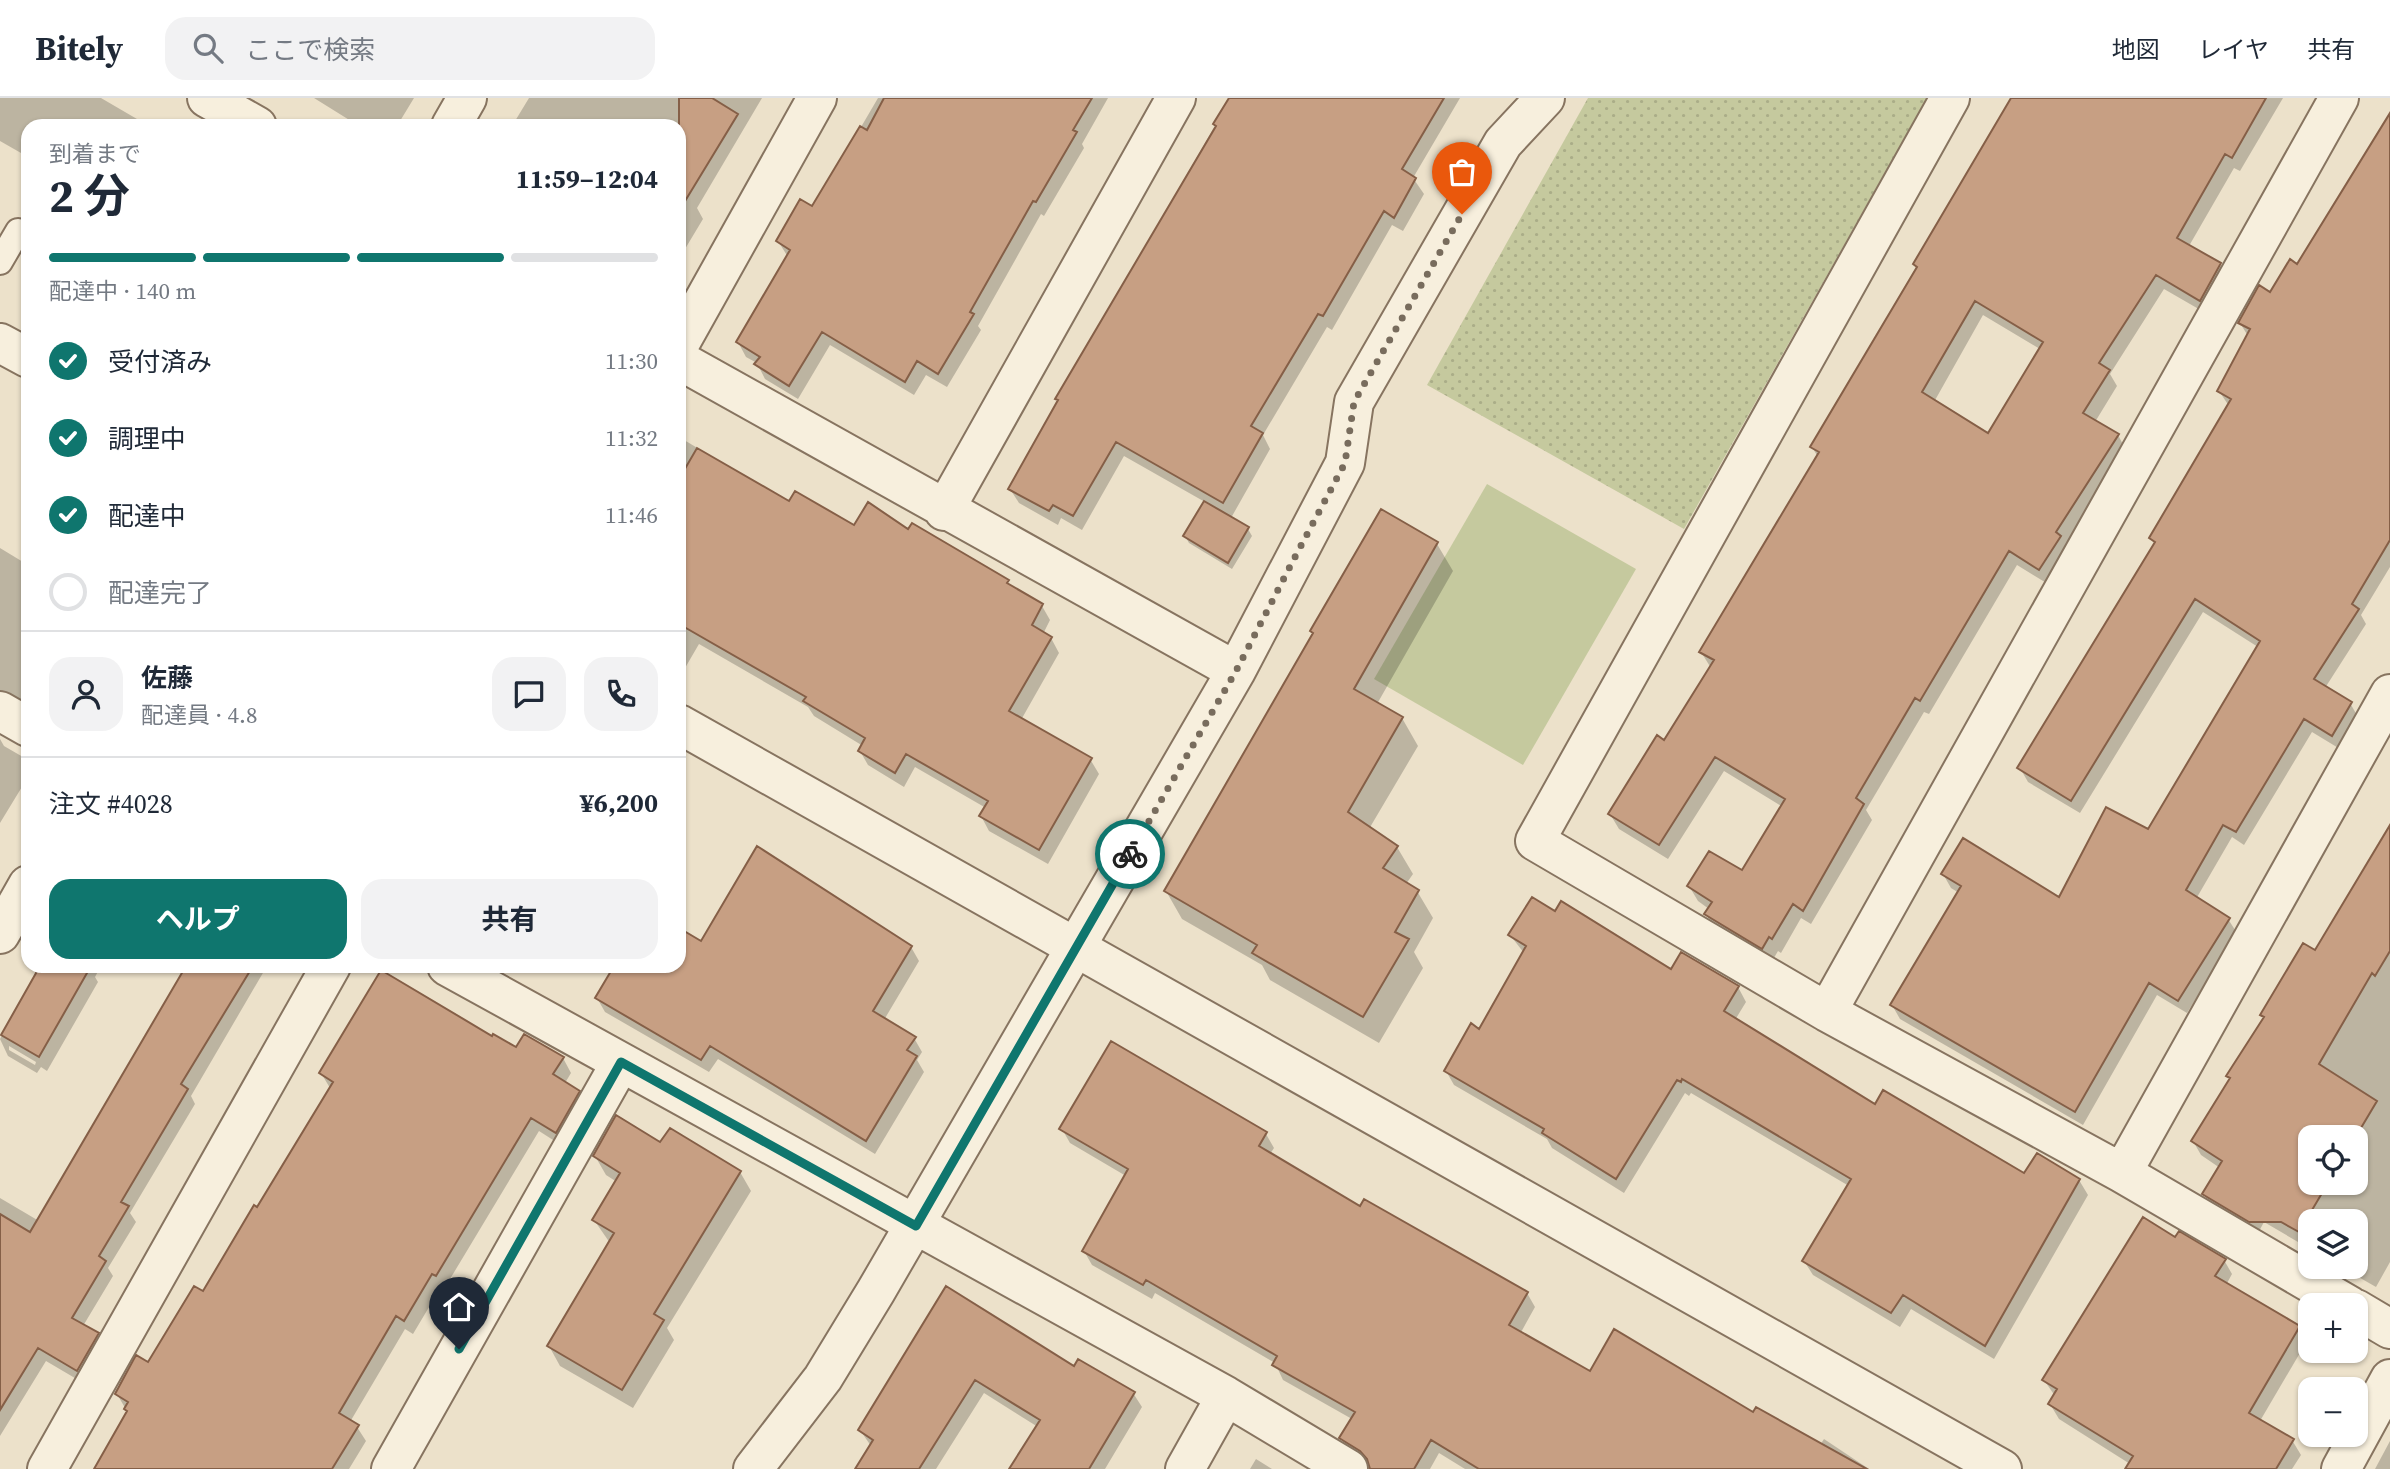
<!DOCTYPE html>
<html lang="ja">
<meta charset="utf-8">
<style>
body{margin:0;font-family:"Source Serif 4","Noto Sans JP",serif;background:#f2f2f3;color:#1f2937;height:100vh;display:flex;flex-direction:column;font-size:26px;white-space:nowrap}
*{box-sizing:border-box;margin:0}
p{font-size:23px;color:#747a83}
.icon{flex:none;width:38px;height:38px;fill:none;stroke:currentColor;stroke-width:2;stroke-linecap:round;stroke-linejoin:round}
.map{position:relative;flex:1;overflow:hidden}
.drawer{position:absolute;left:21px;top:21px;width:665px;height:854px;display:flex;flex-direction:column;background:#fff;border-radius:21px;box-shadow:0 2px 5px #0004}
.drawer>*{flex:none}
.tools{position:absolute;left:2298px;top:1027px;display:grid;gap:14px}
.tools a{display:grid;place-items:center;width:70px;height:70px;border-radius:14px;background:#fff;box-shadow:0 2px 5px #0004;font-size:35px}
.pin{position:absolute;display:grid;place-items:center;width:60px;height:60px;color:#fff;margin:-72px -30px;border-radius:50% 50% 50% 0;rotate:-45deg;box-shadow:0 0 7px #0007}
.pin .icon{rotate:45deg}
.courier{position:absolute;display:grid;place-items:center;width:70px;height:70px;margin:-35px;border:5px solid #0f766e;border-radius:50%;background:#fff;color:#222;box-shadow:0 2px 9px #0007}
.summary em{font-style:normal;font-weight:700}
.summary div{display:flex;flex-direction:column-reverse}
.summary{display:flex;align-items:center;justify-content:space-between;height:119px;padding:0 28px}
h1{font-size:46px;font-weight:700;line-height:52px}
.bar{display:grid;grid-template-columns:repeat(4,1fr);gap:10px 7px;align-content:center;height:84px;padding:0 28px}
.bar i{height:9px;border-radius:5px;background:#e0e1e3}
.bar .on{background:#0f766e}
.bar p{grid-column:span 4}
.line{display:flex;align-items:center;gap:18px;padding:0 28px;border-top:2px solid #e0e1e3}
.line div{flex:1}
.round{display:grid;place-items:center;flex:none;width:74px;height:74px;border-radius:21px;background:#f2f2f3}
ol{padding:0 28px;list-style:none}
li{display:flex;align-items:center;gap:21px;height:77px}
li p{margin-inline-start:auto}
li .icon{padding:7px;border-radius:50%;background:#0f766e;color:#fff;stroke-width:4}
li:last-child{color:#747a83}
li i{width:38px;height:38px;border:4px solid #e0e1e3;border-radius:50%}
.action{display:flex;gap:14px;margin-top:auto;padding:14px 28px}
.action a{flex:1;height:80px;border-radius:21px;background:#0f766e;color:#fff;font-size:28px;font-weight:700;line-height:80px;text-align:center}
.action a+a{background:#f2f2f3;color:#1f2937}
header{display:flex;align-items:center;gap:42px;box-sizing:border-box;height:98px;padding:0 35px;background:#fff;border-bottom:2px solid #e0e1e3}
header strong{font-size:33px}
nav{display:flex;gap:38px;margin-inline-start:auto;font-size:24px}
.search{width:490px;height:63px;background:#f2f2f3;display:flex;align-items:center;gap:18px;box-sizing:border-box;padding:0 24px;border-radius:21px;color:#747a83;font-size:26px}
.map>svg:first-child{display:block}
.grass{fill:#c5c99e}
.park{fill:url(#park-dots)}
.shadow{fill:#0003;fill-rule:evenodd}
.building{fill:#c79f83;stroke:#855f47;stroke-width:2;fill-rule:evenodd}
.lines{fill:none;stroke-linecap:round;stroke-linejoin:round}
.service-casing{stroke:#877460;stroke-width:28}
.minor-casing{stroke:#877460;stroke-width:42}
.tertiary-casing{stroke:#877460;stroke-width:42}
.service{stroke:#f7efdd;stroke-width:24}
.minor{stroke:#f7efdd;stroke-width:38}
.tertiary{stroke:#f7efdd;stroke-width:38}
.done{stroke:#786c5d;stroke-width:7;stroke-dasharray:0 12.6}
.route{stroke:#0f766e;stroke-width:9}
</style>
<header>
<strong>Bitely</strong>
<div class="search"><svg class="icon" aria-label="search" viewBox="0 0 24 24"><circle cx="10" cy="10" r="6"/><path d="M15 15l6 6"/></svg>ここで検索</div>
<nav><a>地図</a><a>レイヤ</a><a>共有</a></nav>
</header>
<div class="map">
<svg width="2390" height="1371" viewBox="0 0 2390 1371">
<defs>
<pattern id="park-dots" width="8" height="8" patternUnits="userSpaceOnUse" patternTransform="scale(1.75)"><rect width="8" height="8" fill="#c5c99e"/><path d="M2 2h.1M6 6h.1" fill="none" stroke="#aaad88" stroke-width="1.8" stroke-linecap="round"/></pattern>
</defs>
<rect width="100%" height="100%" fill="#ece1ca"/>
<path class="grass" d="M 1487,386 L 1636,471 L 1523,667 L 1374,581 Z"/>
<path class="park" d="M 1588,0 L 1927,0 L 1684,431 L 1427,287 Z"/>
<path class="shadow" d="M 0,0 L 101,0 L 149,28 L 28,28 L 28,59 L 0,43 Z
M 314,0 L 414,0 L 397,28 L 359,28 Z
M 529,0 L 762,0 L 697,110 L 703,121 L 679,161 L 679,28 L 512,28 Z
M 878,0 L 1108,0 L 1082,46 L 1084,50 L 1044,118 L 1041,116 L 978,228 L 981,232 L 947,289 L 926,277 L 914,297 L 830,247 L 798,301 L 765,281 L 757,265 L 746,259 L 738,244 L 788,159 L 778,143 L 813,111 Z
M 1231,0 L 1460,0 L 1413,80 L 1424,96 L 1403,133 L 1392,127 L 1332,232 L 1327,229 L 1263,337 L 1270,351 L 1231,420 L 1248,431 L 1252,438 L 1232,471 L 1189,445 L 1185,438 L 1205,404 L 1124,358 L 1082,432 L 1061,420 L 1058,427 L 1019,405 L 1010,391 L 1059,304 L 1057,301 Z
M 2014,0 L 2283,0 L 2240,73 L 2234,70 L 2189,148 L 2220,167 L 2229,182 L 2209,217 L 2164,191 L 2110,276 L 2117,288 L 2095,324 L 2118,337 L 2126,352 L 2065,447 L 2069,454 L 2048,486 L 2017,467 L 1929,616 L 1924,614 L 1866,712 L 1872,722 L 1811,826 L 1801,820 L 1781,855 L 1778,853 L 1771,865 L 1714,831 L 1706,816 L 1709,811 L 1698,803 L 1689,788 L 1743,774 L 1783,709 L 1724,673 L 1668,761 L 1619,731 L 1610,716 L 1665,645 L 1711,570 L 1701,554 L 1818,359 L 1812,349 ZM 1983,217 L 2040,251 L 1989,337 L 1934,304 Z
M 2390,16 L 2390,469 L 2361,517 L 2366,526 L 2325,590 L 2350,605 L 2358,619 L 2340,651 L 2312,634 L 2244,747 L 2232,739 L 2196,801 L 2228,821 L 2237,835 L 2187,915 L 2157,897 L 2083,1027 L 1900,921 L 1892,907 L 1959,795 L 1951,790 L 1943,776 L 2060,802 L 2149,733 L 2258,549 L 2203,514 L 2080,715 L 2028,684 L 2020,670 L 2155,448 L 2151,440 L 2229,308 L 2219,293 L 2248,238 L 2240,225 L 2298,168 Z
M 679,339 L 790,405 L 854,429 L 909,433 L 1007,483 L 1011,490 L 1042,508 L 1050,522 L 1043,536 L 1051,540 L 1059,555 L 1021,622 L 1090,661 L 1099,676 L 1048,766 L 989,733 L 981,718 L 986,710 L 915,669 L 904,689 L 868,667 L 860,653 L 863,648 L 814,618 L 808,609 L 699,546 L 685,570 L 679,567 Z
M 1437,446 L 1453,473 L 1377,606 L 1402,620 L 1418,648 L 1369,731 L 1397,749 L 1413,776 L 1406,786 L 1417,793 L 1433,820 L 1414,854 L 1423,870 L 1379,945 L 1270,882 L 1262,867 L 1182,821 L 1166,793 Z
M 0,450 L 28,467 L 28,613 L 0,608 Z
M 0,641 L 4,648 L 23,659 L 28,667 L 28,679 L 0,725 Z
M 2390,730 L 2390,1164 L 2376,1189 L 2341,1169 L 2356,1169 L 2356,1124 L 2310,1124 L 2310,1151 L 2264,1124 L 2257,1137 L 2212,1111 L 2204,1096 L 2220,1070 L 2201,1057 L 2193,1043 L 2231,982 L 2228,978 L 2265,921 L 2262,917 L 2316,854 ZM 2310,1040 L 2356,1040 L 2356,1085 L 2310,1085 Z
M 1556,815 L 1671,873 L 1738,889 L 1746,904 L 1735,922 L 1875,1008 L 2024,1078 L 2079,1082 L 2088,1097 L 1994,1261 L 1911,1211 L 1900,1229 L 1813,1177 L 1804,1163 L 1849,1088 L 1691,995 L 1689,998 L 1685,995 L 1624,1095 L 1552,1050 L 1547,1041 L 1454,987 L 1446,973 L 1480,933 L 1524,855 L 1510,837 Z
M 679,832 L 701,846 L 911,849 L 919,863 L 884,922 L 914,940 L 922,954 L 917,962 L 924,974 L 875,1056 L 718,961 L 709,974 L 605,914 L 597,900 L 616,868 L 679,868 Z
M 43,868 L 101,868 L 95,879 L 98,884 L 47,973 L 41,969 L 37,975 L 8,958 L 0,941 ZM 9,948 L 36,964 L 35,967 L 9,952 Z
M 187,868 L 267,868 L 191,998 L 195,1006 L 130,1115 L 136,1124 L 108,1170 L 113,1178 L 83,1228 L 97,1236 L 105,1251 L 85,1286 L 46,1263 L 0,1338 L 0,1100 L 39,1123 Z
M 382,874 L 516,952 L 563,960 L 571,975 L 565,985 L 578,994 L 587,1008 L 564,1049 L 539,1033 L 444,1191 L 441,1189 L 413,1236 L 405,1231 L 350,1324 L 357,1329 L 366,1343 L 349,1371 L 96,1371 L 128,1315 L 117,1296 L 148,1267 L 203,1196 L 258,1112 L 330,990 L 321,975 Z
M 1062,1031 L 1266,1036 L 1274,1050 L 1270,1056 L 1360,1110 L 1527,1195 L 1535,1209 L 1520,1236 L 1591,1275 L 1754,1316 L 1820,1347 L 1824,1341 L 1869,1371 L 1465,1371 L 1439,1355 L 1430,1371 L 1372,1371 L 1350,1355 L 1341,1340 L 1352,1321 L 1283,1282 L 1275,1265 L 1155,1195 L 1152,1201 L 1092,1167 L 1084,1153 L 1126,1078 L 1070,1045 Z
M 661,1047 L 740,1074 L 751,1093 L 667,1230 L 674,1242 L 633,1310 L 560,1268 L 549,1248 L 610,1145 L 594,1122 L 617,1084 L 606,1077 L 595,1058 Z
M 2176,1141 L 2224,1162 L 2232,1176 L 2226,1187 L 2299,1229 L 2307,1243 L 2260,1323 L 2292,1342 L 2301,1357 L 2292,1371 L 2138,1371 L 2059,1321 L 2050,1306 L 2055,1298 L 2044,1282 Z
M 946,1191 L 1074,1270 L 1133,1295 L 1142,1309 L 1105,1371 L 1012,1371 L 1038,1329 L 984,1295 L 936,1371 L 857,1371 L 871,1348 L 860,1332 Z
M 2390,1343 L 2390,1371 L 2375,1371 Z
M 1256,1361 L 1272,1371 L 1250,1371 Z"/>
<path class="building" d="M 679,0 L 712,0 L 738,16 L 679,113 Z
M 884,0 L 1092,0 L 1073,32 L 1077,34 L 1036,104 L 1033,103 L 970,214 L 974,216 L 938,276 L 917,263 L 905,284 L 822,234 L 789,288 L 754,266 L 760,259 L 736,244 L 790,152 L 776,143 L 800,101 L 812,108 L 860,28 L 867,32 Z
M 1229,0 L 1444,0 L 1402,71 L 1416,80 L 1394,120 L 1384,113 L 1323,218 L 1318,216 L 1251,328 L 1263,335 L 1223,405 L 1116,344 L 1073,418 L 1053,407 L 1049,413 L 1008,391 L 1058,302 L 1055,301 L 1216,28 L 1213,26 Z
M 2011,0 L 2266,0 L 2232,60 L 2225,56 L 2177,140 L 2221,165 L 2200,203 L 2156,177 L 2099,265 L 2110,272 L 2083,315 L 2119,336 L 2056,434 L 2061,438 L 2039,472 L 2009,453 L 1920,603 L 1915,600 L 1856,700 L 1864,706 L 1803,813 L 1793,806 L 1772,841 L 1769,839 L 1762,851 L 1704,816 L 1712,804 L 1687,788 L 1709,753 L 1742,772 L 1785,701 L 1715,659 L 1659,747 L 1608,716 L 1657,637 L 1664,642 L 1714,562 L 1699,554 L 1819,354 L 1810,349 L 1917,169 L 1913,166 ZM 1975,203 L 2043,244 L 1988,335 L 1922,294 Z
M 2390,15 L 2390,442 L 2352,506 L 2359,511 L 2314,581 L 2352,604 L 2332,638 L 2304,621 L 2236,734 L 2223,727 L 2186,792 L 2230,820 L 2178,903 L 2149,885 L 2075,1014 L 1890,907 L 1961,788 L 1941,776 L 1963,740 L 2059,799 L 2106,709 L 2148,731 L 2260,543 L 2195,501 L 2071,703 L 2017,670 L 2155,444 L 2149,440 L 2231,301 L 2217,293 L 2250,231 L 2238,225 L 2259,187 L 2270,194 L 2290,161 L 2297,166 Z
M 697,350 L 789,403 L 795,393 L 854,427 L 868,404 L 908,431 L 912,425 L 1009,482 L 1007,485 L 1043,506 L 1032,527 L 1052,539 L 1009,613 L 1092,660 L 1039,752 L 979,718 L 988,703 L 906,656 L 895,675 L 858,653 L 865,640 L 803,603 L 806,599 L 679,526 L 679,381 Z
M 1204,403 L 1249,429 L 1228,465 L 1183,438 Z
M 1381,411 L 1438,444 L 1354,591 L 1403,619 L 1348,714 L 1398,748 L 1383,770 L 1419,792 L 1395,834 L 1409,841 L 1363,919 L 1252,855 L 1257,847 L 1164,793 L 1313,535 L 1310,533 Z
M 2390,727 L 2390,853 L 2375,878 L 2372,875 L 2319,966 L 2377,1003 L 2355,1040 L 2310,1040 L 2310,1085 L 2328,1085 L 2299,1134 L 2281,1124 L 2249,1124 L 2202,1096 L 2222,1063 L 2191,1043 L 2230,980 L 2226,978 L 2264,919 L 2260,917 L 2303,845 L 2315,852 Z
M 757,748 L 912,848 L 873,913 L 916,939 L 907,952 L 917,958 L 866,1043 L 710,948 L 701,962 L 595,900 L 614,868 L 679,868 L 679,830 L 701,843 Z
M 1532,799 L 1555,813 L 1561,803 L 1671,871 L 1681,854 L 1739,888 L 1724,913 L 1875,1006 L 1883,992 L 2024,1075 L 2037,1055 L 2080,1081 L 1985,1248 L 1903,1197 L 1891,1215 L 1802,1163 L 1851,1081 L 1682,981 L 1681,984 L 1677,982 L 1616,1081 L 1542,1035 L 1544,1031 L 1444,973 L 1471,925 L 1479,931 L 1526,848 L 1508,837 Z
M 40,868 L 91,868 L 39,959 L 1,937 Z
M 186,868 L 253,868 L 181,986 L 188,991 L 121,1104 L 129,1108 L 99,1158 L 106,1163 L 72,1220 L 99,1235 L 77,1273 L 38,1250 L 0,1312 L 0,1116 L 30,1134 Z
M 381,872 L 492,938 L 493,936 L 516,949 L 524,936 L 564,959 L 553,976 L 580,993 L 556,1035 L 531,1020 L 436,1178 L 432,1176 L 404,1223 L 396,1218 L 339,1315 L 359,1327 L 332,1371 L 94,1371 L 127,1313 L 124,1311 L 128,1304 L 115,1296 L 136,1257 L 148,1264 L 194,1188 L 203,1193 L 254,1107 L 257,1109 L 333,984 L 319,975 Z
M 1111,943 L 1267,1034 L 1259,1048 L 1360,1108 L 1364,1101 L 1528,1194 L 1509,1227 L 1590,1273 L 1614,1231 L 1753,1314 L 1756,1309 L 1867,1371 L 1479,1371 L 1431,1342 L 1414,1371 L 1370,1371 L 1367,1361 L 1360,1353 L 1339,1340 L 1355,1314 L 1272,1267 L 1277,1258 L 1146,1182 L 1143,1187 L 1082,1153 L 1128,1071 L 1059,1031 Z
M 616,1017 L 660,1044 L 670,1030 L 741,1073 L 654,1216 L 664,1222 L 622,1292 L 547,1248 L 614,1135 L 592,1122 L 620,1075 L 593,1058 Z
M 2143,1119 L 2175,1139 L 2179,1133 L 2226,1161 L 2215,1178 L 2300,1228 L 2249,1315 L 2294,1341 L 2276,1371 L 2125,1371 L 2133,1358 L 2048,1306 L 2057,1291 L 2042,1282 Z
M 946,1188 L 1074,1268 L 1078,1261 L 1135,1294 L 1089,1371 L 1009,1371 L 1040,1322 L 975,1282 L 919,1371 L 855,1371 L 873,1342 L 858,1332 Z"/>
<g class="lines">
<defs>
<path id="service" d="M 0,164 L 18,133"/>
<path id="minor" d="M 207,0 L 257,28
M 1950,0 L 1535,743 L 1827,914 L 2122,1075 L 2350,1208
M 451,28 L 467,0
M 679,247 L 817,0
M 679,262 L 1236,573
M 944,413 L 1176,0
M 0,613 L 28,629
M 0,836 L 28,787
M 447,868 L 1226,1298 L 1348,1371
M 1827,914 L 2339,0
M 2122,1075 L 2390,596
M 2356,1211 L 2390,1231
M 47,1371 L 331,868
M 391,1371 L 621,964
M 753,1371 L 823,1280 L 876,1193 L 1236,573 L 1345,365 L 1354,304 L 1503,45 L 1545,0
M 1185,1371 L 1226,1298
M 2341,1371 L 2390,1281"/>
<path id="tertiary" d="M 0,245 L 28,260
M 679,626 L 2002,1371"/>
</defs>
<use href="#service" class="service-casing"/>
<use href="#minor" class="minor-casing"/>
<use href="#tertiary" class="tertiary-casing"/>
<use href="#service" class="service"/>
<use href="#minor" class="minor"/>
<use href="#tertiary" class="tertiary"/>
</g>
<g class="lines">
<path class="done" d="M 1130,756 L 1236,573 L 1296,457 L 1345,365 L 1354,304 L 1462,116"/>
<path class="route" d="M 459,1251 L 621,964 L 916,1128 L 1130,756"/>
</g>
</svg>
<div class="tools">
<a><svg class="icon" aria-label="locate" viewBox="0 0 24 24"><circle cx="12" cy="12" r="6"/><path d="M12 2v4M12 18v4M2 12h4M18 12h4"/></svg></a>
<a><svg class="icon" aria-label="layers" viewBox="0 0 24 24"><path d="M12 4l9 5-9 5-9-5zM3 14l9 5 9-5"/></svg></a>
<a>+</a>
<a>−</a>
</div>
<div class="pin" style="left:1462px;top:116px;background:#ea580c"><svg class="icon" aria-label="bag" viewBox="0 0 24 24"><path d="M5 8h14l-1 12H6zM9 8a3 3 0 0 1 6 0"/></svg></div>
<div class="pin" style="left:459px;top:1251px;background:#1f2937"><svg class="icon" aria-label="home" viewBox="0 0 24 24"><path d="M3 11l9-7 9 7M6 9v11h12V9"/></svg></div>
<div class="courier" style="left:1130px;top:756px"><svg class="icon" aria-label="bike" viewBox="0 0 24 24"><circle cx="6" cy="16" r="4"/><circle cx="18" cy="16" r="4"/><path d="M6 16l4-8h5l3 8M10 8l3 8H6M13 5h3"/></svg></div>
<section class="drawer">
<div class="summary"><div><h1>2 分</h1><p>到着まで</p></div><em>11:59–12:04</em></div>
<div class="bar"><i class="on"></i><i class="on"></i><i class="on"></i><i></i><p>配達中 · 140 m</p></div>
<ol>
<li><svg class="icon" aria-label="check" viewBox="0 0 24 24"><path d="M5 12l5 5 9-10"/></svg>受付済み<p>11:30</p></li>
<li><svg class="icon" aria-label="check" viewBox="0 0 24 24"><path d="M5 12l5 5 9-10"/></svg>調理中<p>11:32</p></li>
<li><svg class="icon" aria-label="check" viewBox="0 0 24 24"><path d="M5 12l5 5 9-10"/></svg>配達中<p>11:46</p></li>
<li><i></i>配達完了</li>
</ol>
<div class="line" style="height:126px"><a class="round"><svg class="icon" aria-label="person" viewBox="0 0 24 24"><circle cx="12" cy="8" r="4"/><path d="M4 21q1-7 8-7t8 7"/></svg></a><div><b>佐藤</b><p>配達員 · 4.8</p></div><a class="round"><svg class="icon" aria-label="chat" viewBox="0 0 24 24"><path d="M4 5h16v11H9l-5 4z"/></svg></a><a class="round"><svg class="icon" aria-label="phone" viewBox="0 0 24 24"><path d="M5 4h4l2 5-3 2q2 4 5 5l2-3 5 2v4C11 20 4 13 5 4z"/></svg></a></div>
<div class="line" style="height:91px"><div>注文 #4028</div><b>¥6,200</b></div>
<div class="action"><a>ヘルプ</a><a>共有</a></div>
</section>
</div>
